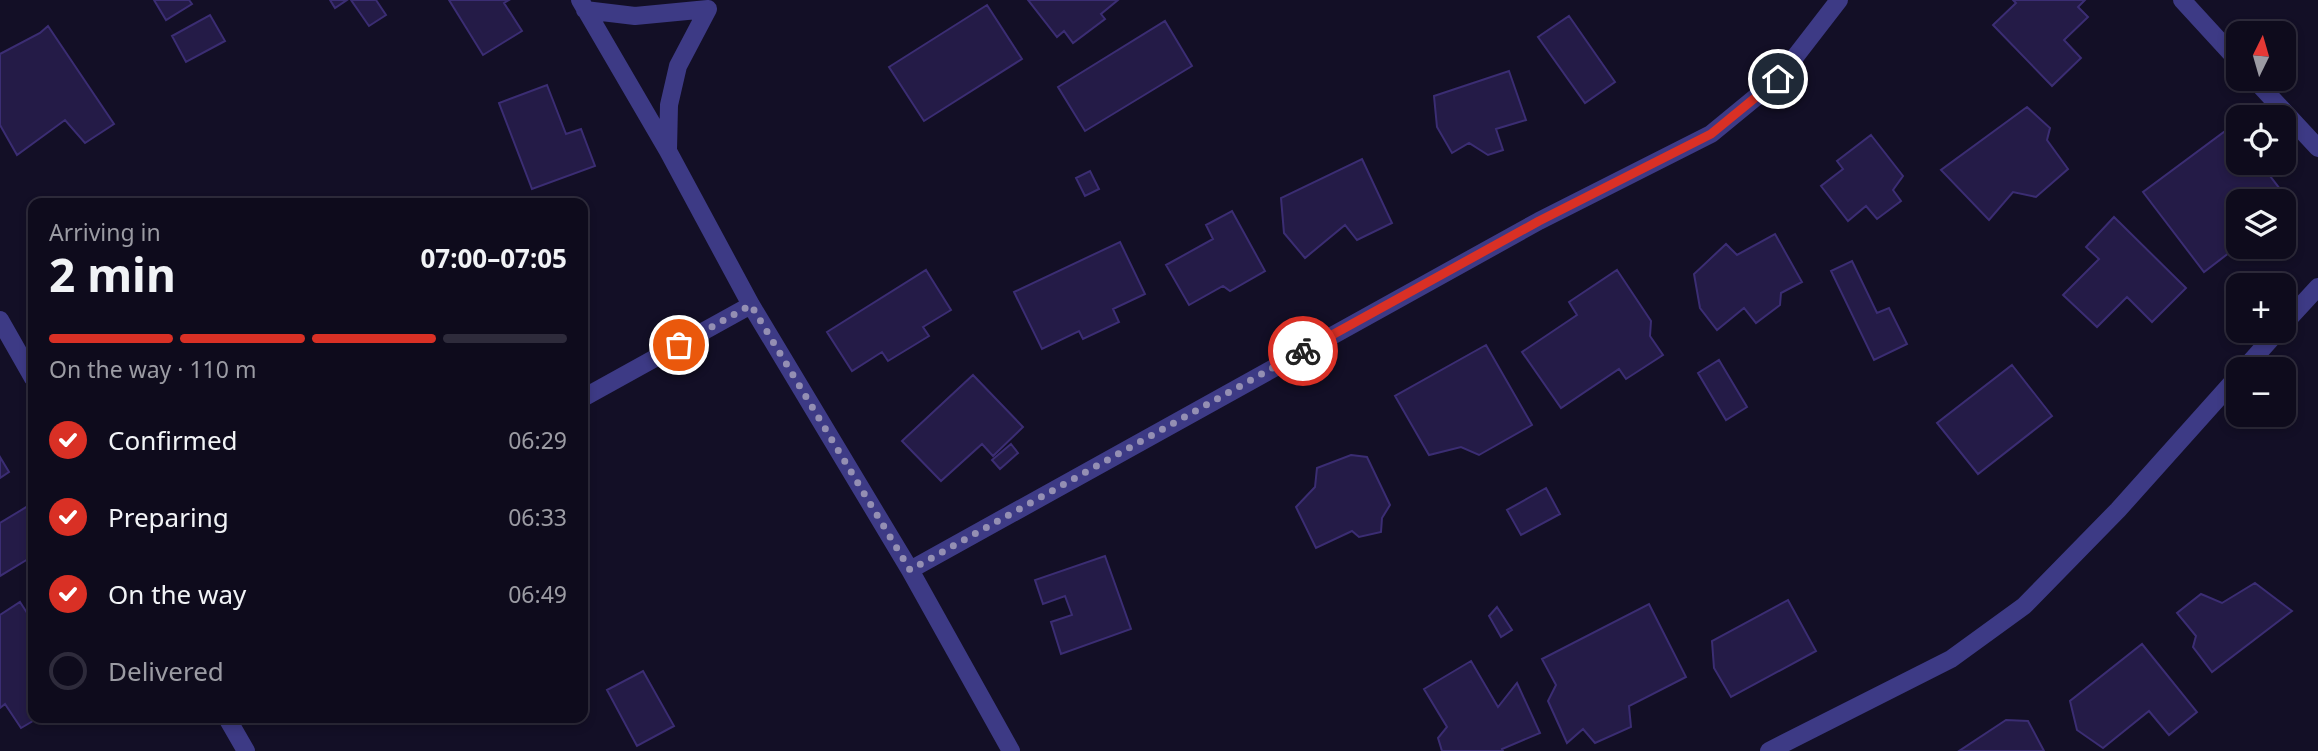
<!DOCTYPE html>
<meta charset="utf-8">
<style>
body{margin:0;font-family:"Noto Sans",sans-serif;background:#171425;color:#f1f3f6;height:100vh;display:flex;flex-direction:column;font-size:26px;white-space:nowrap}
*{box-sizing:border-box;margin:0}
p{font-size:23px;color:#9b9ba3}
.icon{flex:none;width:38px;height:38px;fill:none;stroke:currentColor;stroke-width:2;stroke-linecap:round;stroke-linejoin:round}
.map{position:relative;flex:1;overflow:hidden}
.sheet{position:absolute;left:28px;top:198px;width:560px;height:525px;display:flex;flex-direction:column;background:#0e0b1c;border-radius:14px;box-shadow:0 4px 10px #0003,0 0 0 2px #2e2b3b}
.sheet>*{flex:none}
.needle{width:46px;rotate:5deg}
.buttons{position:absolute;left:2226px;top:21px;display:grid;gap:14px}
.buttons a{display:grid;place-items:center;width:70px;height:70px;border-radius:14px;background:#0e0b1c;box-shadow:0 4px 10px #0003,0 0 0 2px #2e2b3b;font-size:35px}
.pin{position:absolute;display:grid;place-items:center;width:60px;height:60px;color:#fff;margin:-30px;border:4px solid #fff;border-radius:50%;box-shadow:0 2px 7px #0007}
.courier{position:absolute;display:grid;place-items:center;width:70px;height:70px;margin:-35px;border:5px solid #d93025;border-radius:50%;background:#fff;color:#222;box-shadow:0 2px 9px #0007}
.headline em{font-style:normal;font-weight:700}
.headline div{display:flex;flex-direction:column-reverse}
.headline{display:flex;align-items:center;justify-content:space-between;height:119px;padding:0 21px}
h1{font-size:46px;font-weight:700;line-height:52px}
.bar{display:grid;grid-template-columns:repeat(4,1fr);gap:10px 7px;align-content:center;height:84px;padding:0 21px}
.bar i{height:9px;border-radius:5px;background:#2e2b3b}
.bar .current{background:#d93025}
.bar p{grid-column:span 4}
ol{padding:0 21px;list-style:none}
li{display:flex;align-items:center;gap:21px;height:77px}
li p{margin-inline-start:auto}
li .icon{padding:7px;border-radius:50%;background:#d93025;color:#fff;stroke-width:4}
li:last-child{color:#9b9ba3}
li i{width:38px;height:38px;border:4px solid #2e2b3b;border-radius:50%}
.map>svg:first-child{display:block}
.building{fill:#241b47;stroke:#3b2d73;stroke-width:2}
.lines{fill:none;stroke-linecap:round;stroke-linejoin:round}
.minor{stroke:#3d3a85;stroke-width:18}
.done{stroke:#948fb3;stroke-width:7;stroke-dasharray:0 12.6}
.route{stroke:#d93025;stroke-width:9}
</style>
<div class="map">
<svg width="2318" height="751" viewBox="0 0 2318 751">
<rect width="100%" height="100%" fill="#130f26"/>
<path class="building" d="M 154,0 L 189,0 L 192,4 L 166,20 Z
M 330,0 L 347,0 L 335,8 Z
M 351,0 L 376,0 L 386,15 L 369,26 Z
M 449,0 L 509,0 L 504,3 L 522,31 L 483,55 Z
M 1028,0 L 1118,0 L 1101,14 L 1105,19 L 1073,43 L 1064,31 L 1057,37 Z
M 2013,0 L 2085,0 L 2078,7 L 2088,17 L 2064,40 L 2081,58 L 2052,86 L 1993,25 L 2016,3 Z
M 987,5 L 1022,59 L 924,121 L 889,67 Z
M 210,15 L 225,41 L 186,62 L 172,36 Z
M 1569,16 L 1615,82 L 1585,103 L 1538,37 Z
M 1165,21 L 1192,66 L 1085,131 L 1058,87 Z
M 48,26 L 114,124 L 85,143 L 65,120 L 17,155 L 0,125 L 0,54 L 40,33 Z
M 1509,71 L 1526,120 L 1496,129 L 1503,150 L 1488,155 L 1469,143 L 1452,153 L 1437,127 L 1434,96 Z
M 547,85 L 566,134 L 581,129 L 595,166 L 532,189 L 499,103 Z
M 2027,107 L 2050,128 L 2047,140 L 2068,169 L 2036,197 L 2013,192 L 1989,220 L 1941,170 Z
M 2232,126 L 2238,134 L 2238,163 L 2260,163 L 2293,206 L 2284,213 L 2284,201 L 2238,201 L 2238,246 L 2204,272 L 2143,192 Z
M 1871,135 L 1903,176 L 1893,190 L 1901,201 L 1877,219 L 1866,206 L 1848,221 L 1821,186 L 1843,169 L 1837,161 Z
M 1362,159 L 1392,223 L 1357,240 L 1345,225 L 1305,258 L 1284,233 L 1281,198 Z
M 1090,171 L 1099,189 L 1085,196 L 1076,178 Z
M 1232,211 L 1265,271 L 1230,291 L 1223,286 L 1189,305 L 1166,265 L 1213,239 L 1206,225 Z
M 2114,217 L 2186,288 L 2152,322 L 2127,297 L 2097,327 L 2063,295 L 2099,259 L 2086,247 Z
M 1775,234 L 1802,282 L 1781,293 L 1780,305 L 1756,323 L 1744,308 L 1717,330 L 1700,308 L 1694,274 L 1726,244 L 1737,255 Z
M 1120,242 L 1145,294 L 1113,309 L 1119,322 L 1083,339 L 1079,331 L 1042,349 L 1014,292 Z
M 1852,261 L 1877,313 L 1889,308 L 1907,344 L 1874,360 L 1831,271 Z
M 926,270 L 951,310 L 923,327 L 929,336 L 888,361 L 882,352 L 852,371 L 827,332 Z
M 1617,270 L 1651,321 L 1650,336 L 1663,355 L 1626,379 L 1619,369 L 1561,408 L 1522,352 L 1577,315 L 1569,302 Z
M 1486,345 L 1532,425 L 1479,455 L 1461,447 L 1429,455 L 1395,396 Z
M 1719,360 L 1747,407 L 1726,420 L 1698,373 Z
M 2012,365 L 2052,416 L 1978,474 L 1937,423 Z
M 973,375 L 1023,427 L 993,456 L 982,444 L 941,481 L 902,441 Z
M 1011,444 L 1018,453 L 1000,469 L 992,460 Z
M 1351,455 L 1367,457 L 1390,505 L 1382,518 L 1381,532 L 1359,537 L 1352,531 L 1316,548 L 1296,507 L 1315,487 L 1317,468 Z
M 0,457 L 9,472 L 0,478 Z
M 1546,488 L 1560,514 L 1521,535 L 1507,510 Z
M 28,506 L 33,515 L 33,556 L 0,576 L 0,523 Z
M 1105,556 L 1131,629 L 1061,654 L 1051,622 L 1072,615 L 1065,596 L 1043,604 L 1035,580 Z
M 2255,583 L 2292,611 L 2212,672 L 2193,647 L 2196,636 L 2177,613 L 2201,594 L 2222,603 Z
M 1788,600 L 1816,651 L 1731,697 L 1714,668 L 1712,641 Z
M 20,602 L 33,622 L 33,718 L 38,718 L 21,728 L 5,704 L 0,708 L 0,615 Z
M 1649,604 L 1686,677 L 1629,706 L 1631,727 L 1595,743 L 1583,729 L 1567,743 L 1548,701 L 1556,685 L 1542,659 Z
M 1497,607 L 1512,630 L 1501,637 L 1489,616 Z
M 2142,644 L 2197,712 L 2169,735 L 2149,711 L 2103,748 L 2077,730 L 2070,701 Z
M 1471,661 L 1498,707 L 1517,683 L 1540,733 L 1502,749 L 1503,751 L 1442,751 L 1438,738 L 1447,727 L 1424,689 Z
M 643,671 L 674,726 L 637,746 L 607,690 Z
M 2006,720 L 2028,721 L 2044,751 L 1959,751 Z"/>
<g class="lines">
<path class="minor" d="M 580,0 L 668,151 L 751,305 L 910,570 L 1011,751
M 2182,0 L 2238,61
M 585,10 L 635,16 L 708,9 L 678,66 L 669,105 L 668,150
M 2254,79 L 2318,148
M 0,320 L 33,378
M 2284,324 L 2318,287
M 2244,369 L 2278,331
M 583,398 L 751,305
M 910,570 L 1539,221 L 1711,134 L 1778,79 L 1839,0
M 227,718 L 246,751
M 1769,751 L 1951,659 L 2024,606 L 2118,510 L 2238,376"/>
</g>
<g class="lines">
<path class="done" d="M 679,345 L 751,305 L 910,570 L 1303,351"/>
<path class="route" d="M 1303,351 L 1539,221 L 1711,134 L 1778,79"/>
</g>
</svg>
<div class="buttons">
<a><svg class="needle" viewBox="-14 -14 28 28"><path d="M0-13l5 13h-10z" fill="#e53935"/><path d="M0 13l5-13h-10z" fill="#9b9ba3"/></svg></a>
<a><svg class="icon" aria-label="locate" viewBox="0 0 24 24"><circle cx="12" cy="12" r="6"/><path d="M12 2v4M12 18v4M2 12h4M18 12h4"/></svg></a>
<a><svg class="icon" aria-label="layers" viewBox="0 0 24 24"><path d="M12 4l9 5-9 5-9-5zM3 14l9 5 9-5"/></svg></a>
<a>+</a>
<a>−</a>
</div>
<div class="pin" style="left:679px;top:345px;background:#ea580c"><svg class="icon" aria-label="bag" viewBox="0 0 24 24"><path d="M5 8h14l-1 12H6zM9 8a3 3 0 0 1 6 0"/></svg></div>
<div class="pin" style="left:1778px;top:79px;background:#1f2937"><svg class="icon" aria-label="home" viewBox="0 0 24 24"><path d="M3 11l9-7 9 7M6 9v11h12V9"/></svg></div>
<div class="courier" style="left:1303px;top:351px"><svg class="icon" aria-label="bike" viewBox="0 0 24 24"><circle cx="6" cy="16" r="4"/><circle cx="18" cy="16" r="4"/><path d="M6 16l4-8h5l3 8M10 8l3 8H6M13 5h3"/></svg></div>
<section class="sheet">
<div class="headline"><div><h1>2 min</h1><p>Arriving in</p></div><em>07:00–07:05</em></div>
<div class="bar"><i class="current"></i><i class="current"></i><i class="current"></i><i></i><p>On the way · 110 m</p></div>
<ol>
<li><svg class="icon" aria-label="check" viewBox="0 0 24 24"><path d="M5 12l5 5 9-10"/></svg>Confirmed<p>06:29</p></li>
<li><svg class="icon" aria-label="check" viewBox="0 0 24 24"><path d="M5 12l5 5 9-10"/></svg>Preparing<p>06:33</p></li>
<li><svg class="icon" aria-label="check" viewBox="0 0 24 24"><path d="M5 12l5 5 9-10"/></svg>On the way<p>06:49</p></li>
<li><i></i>Delivered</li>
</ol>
</section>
</div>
